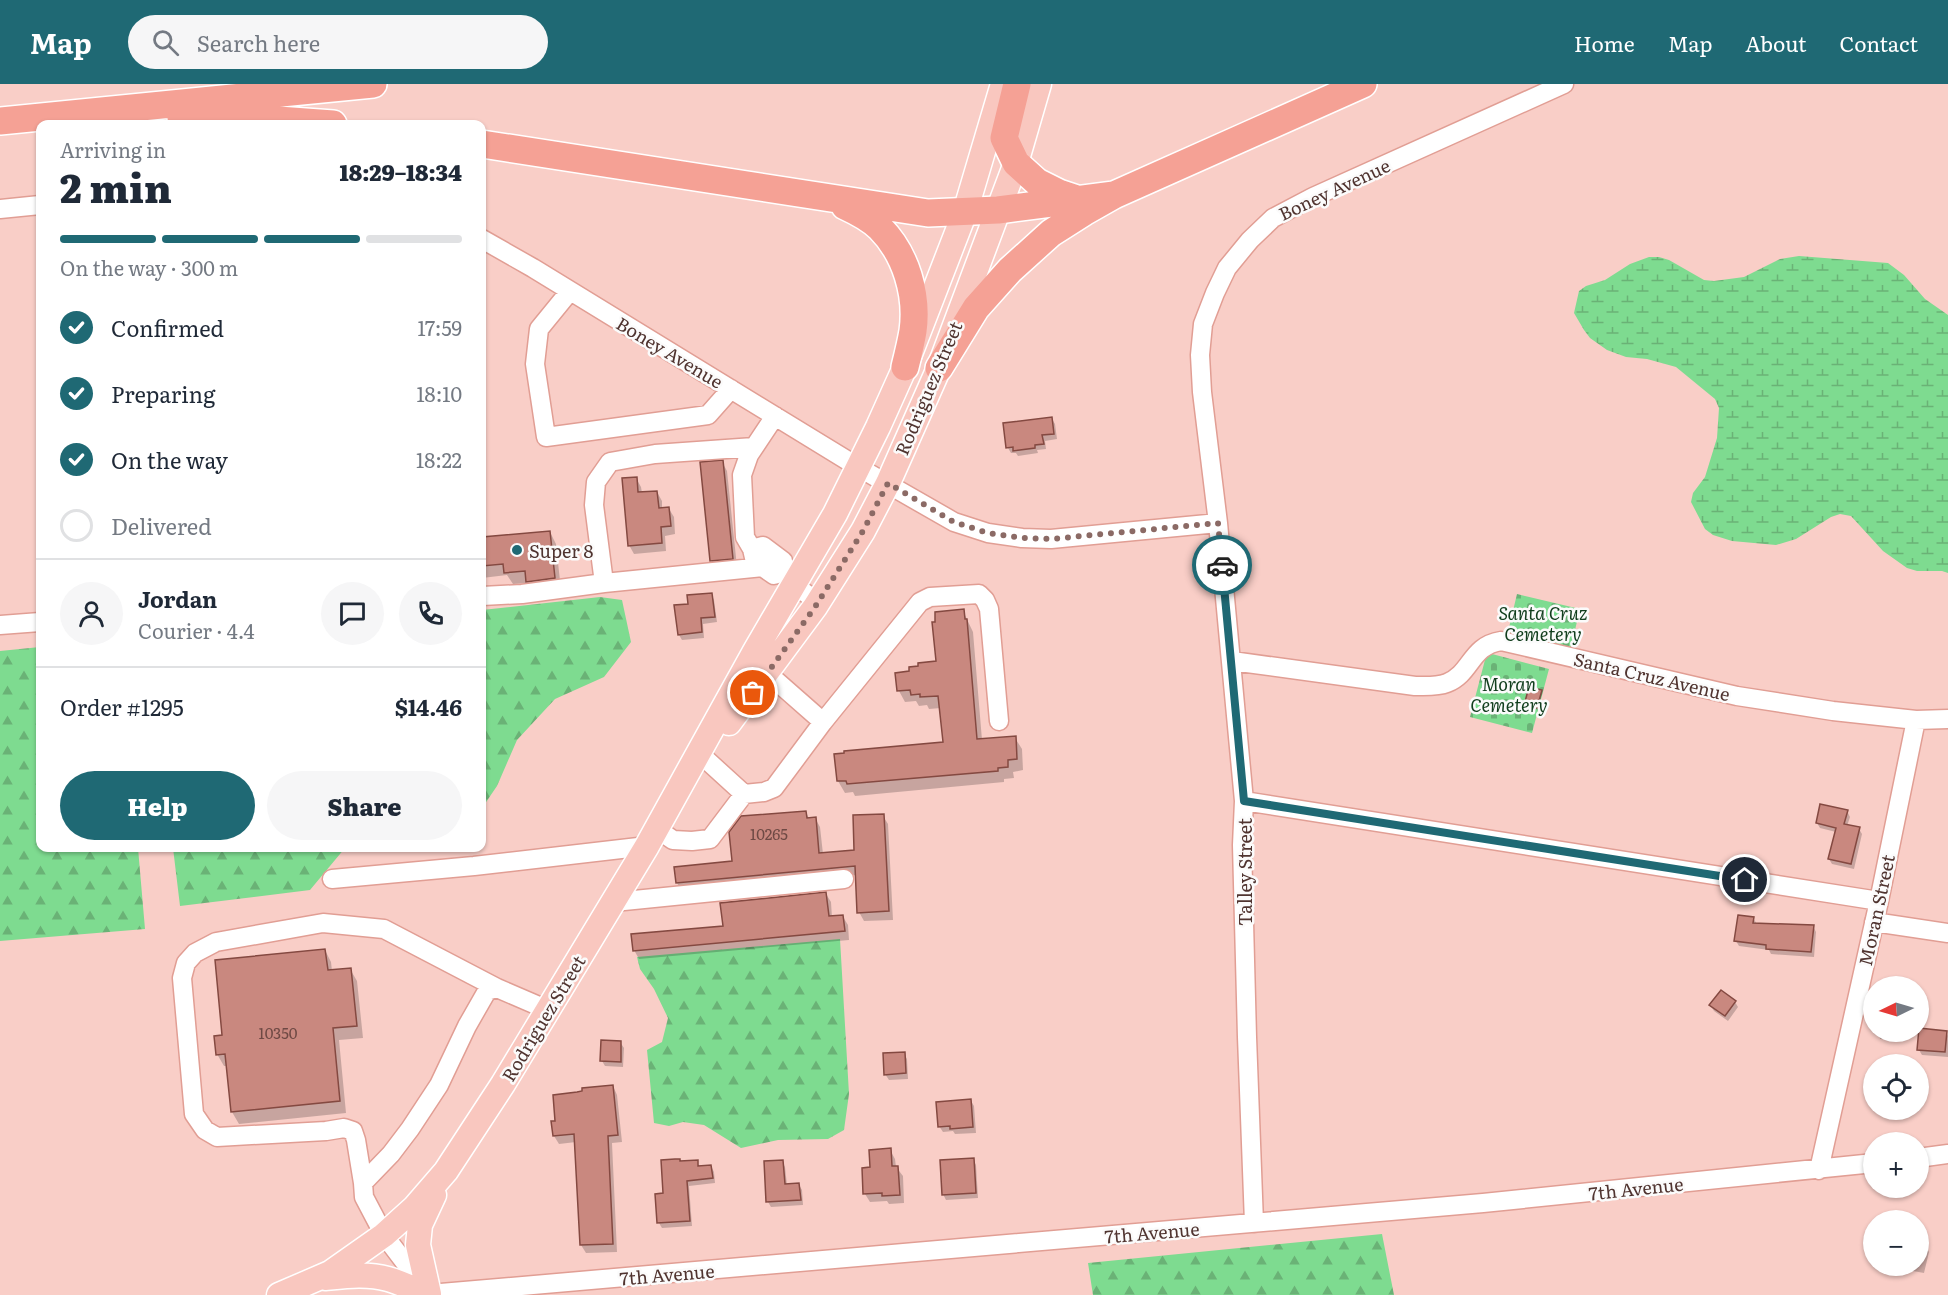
<!DOCTYPE html>
<meta charset="utf-8">
<style>
body{margin:0;font-family:Literata,serif;background:#f6f6f7;color:#1f2937;height:100vh;display:flex;flex-direction:column;font-size:22px;white-space:nowrap}
*{box-sizing:border-box;margin:0}
p{font-size:20px;color:#747a83}
.icon{flex:none;width:33px;height:33px;fill:none;stroke:currentColor;stroke-width:2;stroke-linecap:round;stroke-linejoin:round}
.map{position:relative;flex:1;overflow:hidden}
.panel{position:absolute;left:36px;top:36px;width:450px;height:732px;display:flex;flex-direction:column;background:#fff;border-radius:12px;box-shadow:0 2px 4px #0004}
.panel>*{flex:none}
.needle{width:39px;rotate:265deg}
.controls{position:absolute;left:1863px;top:892px;display:grid;gap:12px}
.controls a{display:grid;place-items:center;width:66px;height:66px;border-radius:50%;background:#fff;box-shadow:0 2px 4px #0004;font-size:30px}
.pin{position:absolute;display:grid;place-items:center;width:51px;height:51px;color:#fff;margin:-26px;border:3px solid #fff;border-radius:50%;box-shadow:0 2px 6px #0007}
.courier{position:absolute;display:grid;place-items:center;width:60px;height:60px;margin:-30px;border:4px solid #1f6974;border-radius:50%;background:#fff;color:#222;box-shadow:0 2px 8px #0007}
.head em{font-style:normal;font-weight:800}
.head div{display:flex;flex-direction:column-reverse}
.head{display:flex;align-items:center;justify-content:space-between;height:102px;padding:0 24px}
h1{font-size:39px;font-weight:800;line-height:45px}
.bar{display:grid;grid-template-columns:repeat(4,1fr);gap:9px 6px;align-content:center;height:72px;padding:0 24px}
.bar i{height:8px;border-radius:4px;background:#e0e1e3}
.bar .current{background:#1f6974}
.bar p{grid-column:span 4}
.line{display:flex;align-items:center;gap:15px;padding:0 24px;border-top:2px solid #e0e1e3}
.line div{flex:1}
.round{display:grid;place-items:center;flex:none;width:63px;height:63px;border-radius:32px;background:#f6f6f7}
ol{padding:0 24px;list-style:none}
li{display:flex;align-items:center;gap:18px;height:66px}
li p{margin-inline-start:auto}
li .icon{padding:6px;border-radius:50%;background:#1f6974;color:#fff;stroke-width:4}
li:last-child{color:#747a83}
li i{width:33px;height:33px;border:3px solid #e0e1e3;border-radius:50%}
.action{display:flex;gap:12px;margin-top:auto;padding:12px 24px}
.action a{flex:1;height:69px;border-radius:36px;background:#1f6974;color:#fff;font-size:24px;font-weight:800;line-height:69px;text-align:center}
.action a+a{background:#f6f6f7;color:#1f2937}
header{display:flex;align-items:center;gap:36px;box-sizing:border-box;height:84px;padding:0 30px;background:#1f6974;color:#fff}
header strong{font-size:28px}
nav{display:flex;gap:33px;margin-inline-start:auto;font-size:21px}
.search{width:420px;height:54px;background:#f6f6f7;display:flex;align-items:center;gap:15px;box-sizing:border-box;padding:0 21px;border-radius:33px;color:#747a83;font-size:22px}
.map>svg:first-child{display:block}
.forest{fill:url(#forest-firs)}
.wetland{fill:url(#wetland-marsh)}
.cemetery{fill:url(#cemetery-stones)}
.shadow{fill:#0003}
.building{fill:#c9887f;stroke:#844941;stroke-width:1.5}
.lines{fill:none;stroke-linecap:round;stroke-linejoin:round}
.minor-casing{stroke:#e19e94;stroke-width:21}
.major-casing{stroke:#fff;stroke-width:27}
.highway-casing{stroke:#fff;stroke-width:30}
.minor{stroke:#fff;stroke-width:18}
.major{stroke:#f9c7bf;stroke-width:24}
.highway{stroke:#f5a195;stroke-width:27}
.done{stroke:#8b6a65;stroke-width:6;stroke-dasharray:0 10.8}
.route{stroke:#1f6974;stroke-width:8}
.poi-dot{fill:#1f6974;stroke:#fbfbfb;stroke-width:2}
.labels{text-anchor:middle;dominant-baseline:central;stroke-width:5;stroke-linejoin:round;paint-order:stroke}
.number-label{font-size:15px;fill:#6e4944}
.street-label{font-size:18px;fill:#503430;stroke:#fbfbfb}
.poi-label{font-size:18px;fill:#503430;stroke:#fbfbfb;text-anchor:start}
.park-label{font-size:18px;font-style:italic;fill:#113e1d;stroke:#fbfbfb}
</style>
<header>
<strong>Map</strong>
<div class="search"><svg class="icon" aria-label="search" viewBox="0 0 24 24"><circle cx="10" cy="10" r="6"/><path d="M15 15l6 6"/></svg>Search here</div>
<nav><a>Home</a><a>Map</a><a>About</a><a>Contact</a></nav>
</header>
<div class="map">
<svg width="1948" height="1211" viewBox="0 0 1948 1211">
<defs>
<pattern id="forest-firs" width="22" height="20" patternUnits="userSpaceOnUse" patternTransform="scale(1.5)"><rect width="22" height="20" fill="#7edb90"/><path d="M5 1l3.5 6h-7zM16 11l3.5 6h-7z" fill="#6ab276"/></pattern>
<pattern id="wetland-marsh" width="20" height="14" patternUnits="userSpaceOnUse" patternTransform="scale(1.5)"><rect width="20" height="14" fill="#7edb90"/><path d="M1 5h8M5 5V1M11 12h8M15 12V8" fill="none" stroke="#6ab276"/></pattern>
<pattern id="cemetery-stones" width="16" height="16" patternUnits="userSpaceOnUse" patternTransform="scale(1.5)"><rect width="16" height="16" fill="#7edb90"/><path d="M2 7V4a2 2 0 0 1 4 0v3zM10 15v-3a2 2 0 0 1 4 0v3z" fill="#6ab276"/></pattern>
</defs>
<rect width="100%" height="100%" fill="#f9cec7"/>
<path class="forest" d="M 600,513 L 622,516 L 631,558 L 604,593 L 555,615 L 517,656 L 497,702 L 482,724 L 482,526 Z
M 40,563 L 40,764 L 138,764 L 145,845 L 0,857 L 0,567 Z
M 173,764 L 345,764 L 310,806 L 180,822 Z
M 840,855 L 849,1010 L 844,1046 L 828,1055 L 778,1056 L 741,1064 L 704,1041 L 683,1038 L 669,1042 L 654,1039 L 647,966 L 662,958 L 668,934 L 654,905 L 640,885 L 637,873 Z
M 1382,1150 L 1394,1211 L 1093,1211 L 1088,1179 Z"/>
<path class="wetland" d="M 1799,172 L 1888,179 L 1904,191 L 1925,215 L 1948,231 L 1948,489 L 1942,487 L 1917,487 L 1907,484 L 1883,467 L 1851,432 L 1840,430 L 1831,433 L 1796,455 L 1776,461 L 1732,457 L 1713,451 L 1705,445 L 1691,418 L 1693,409 L 1705,393 L 1717,354 L 1719,324 L 1715,315 L 1676,283 L 1647,275 L 1626,273 L 1607,266 L 1590,254 L 1584,246 L 1574,229 L 1579,207 L 1586,202 L 1605,196 L 1630,180 L 1649,173 L 1659,173 L 1669,176 L 1704,196 L 1714,197 L 1744,193 L 1780,175 Z"/>
<path class="cemetery" d="M 1517,510 L 1580,525 L 1570,567 L 1507,552 Z
M 1492,570 L 1549,585 L 1532,649 L 1470,633 L 1486,572 Z"/>
<path class="shadow" d="M 1052,335 L 1055,340 L 1057,355 L 1045,357 L 1046,365 L 1037,366 L 1038,369 L 1018,372 L 1016,369 L 1011,369 L 1008,364 Z
M 722,378 L 727,387 L 737,483 L 716,485 L 711,476 Z
M 636,394 L 641,403 L 642,409 L 657,408 L 662,417 L 662,425 L 669,425 L 674,433 L 675,450 L 665,452 L 666,467 L 634,470 L 629,461 Z
M 550,448 L 556,460 L 561,506 L 534,510 L 528,499 L 513,500 L 507,491 L 482,494 L 482,455 Z
M 711,510 L 714,516 L 717,538 L 703,540 L 704,554 L 682,556 L 679,551 L 690,521 Z
M 963,527 L 973,548 L 982,656 L 1015,654 L 1022,665 L 1023,686 L 1013,688 L 1014,694 L 1004,695 L 1004,698 L 855,712 L 853,708 L 845,709 L 838,697 L 845,670 L 944,659 L 941,624 L 929,625 L 927,621 L 919,622 L 916,617 L 905,618 L 899,607 L 911,589 L 938,579 Z
M 1541,608 L 1542,610 L 1538,626 L 1527,623 L 1526,620 Z
M 1847,727 L 1850,733 L 1847,742 L 1859,745 L 1862,750 L 1854,785 L 1832,780 L 1829,775 L 1836,748 L 1820,744 L 1817,739 Z
M 806,728 L 809,735 L 815,734 L 820,743 L 823,770 L 856,767 L 883,732 L 888,740 L 893,836 L 864,837 L 859,828 L 857,791 L 682,808 L 677,799 L 676,784 L 733,779 Z
M 826,810 L 831,818 L 832,834 L 843,833 L 848,841 L 849,856 L 639,875 L 634,866 L 724,843 Z
M 1753,834 L 1757,840 L 1813,842 L 1816,848 L 1814,873 L 1771,870 L 1769,866 L 1739,862 L 1736,857 Z
M 325,866 L 331,878 L 332,887 L 350,885 L 357,897 L 363,954 L 339,956 L 346,1029 L 239,1040 L 232,1028 L 227,982 L 224,982 L 217,970 Z
M 1735,918 L 1738,923 L 1728,937 L 1714,927 L 1711,922 Z
M 1879,948 L 1896,948 L 1895,956 L 1880,955 Z
M 1946,948 L 1948,952 L 1948,973 L 1922,971 L 1919,966 Z
M 620,958 L 624,964 L 623,983 L 605,982 L 602,977 Z
M 904,969 L 907,975 L 908,995 L 889,996 L 885,990 Z
M 613,1002 L 617,1011 L 622,1058 L 612,1059 L 617,1168 L 586,1169 L 581,1161 L 576,1058 L 559,1060 L 554,1052 L 557,1038 Z
M 971,1017 L 974,1022 L 976,1049 L 955,1050 L 953,1047 L 943,1048 L 939,1042 Z
M 890,1066 L 895,1075 L 896,1083 L 903,1092 L 904,1119 L 889,1120 L 887,1117 L 870,1118 L 865,1110 L 872,1084 Z
M 973,1075 L 976,1081 L 978,1114 L 946,1116 L 943,1110 Z
M 782,1077 L 785,1083 L 787,1101 L 799,1101 L 802,1106 L 803,1121 L 771,1123 L 768,1118 Z
M 697,1078 L 700,1084 L 711,1082 L 714,1088 L 715,1099 L 689,1102 L 692,1142 L 662,1144 L 659,1139 L 664,1111 Z
M 1918,1161 L 1925,1162 L 1929,1168 L 1924,1189 L 1902,1185 L 1901,1182 L 1918,1182 Z"/>
<path class="building" d="M 1052,333 L 1054,350 L 1042,351 L 1044,360 L 1035,361 L 1035,364 L 1013,367 L 1013,363 L 1006,364 L 1003,339 Z
M 723,376 L 733,475 L 710,477 L 700,378 Z
M 637,393 L 638,408 L 657,407 L 659,424 L 669,423 L 671,442 L 661,443 L 662,459 L 628,462 L 622,394 Z
M 550,447 L 555,494 L 526,498 L 525,487 L 504,489 L 503,480 L 482,482 L 482,453 Z
M 712,509 L 715,533 L 701,534 L 702,548 L 678,551 L 674,521 L 688,520 L 687,511 Z
M 964,525 L 965,535 L 967,535 L 977,655 L 1016,652 L 1017,675 L 1008,676 L 1008,683 L 998,684 L 998,687 L 847,700 L 846,697 L 837,697 L 834,670 L 844,669 L 844,667 L 943,658 L 938,612 L 920,613 L 920,610 L 911,611 L 910,606 L 897,607 L 895,589 L 909,587 L 909,583 L 918,582 L 918,579 L 936,577 L 932,538 L 935,538 L 935,528 Z
M 1529,603 L 1542,606 L 1537,624 L 1524,621 Z
M 1820,720 L 1848,726 L 1844,740 L 1860,743 L 1851,780 L 1828,775 L 1836,744 L 1816,739 Z
M 806,727 L 807,734 L 816,733 L 819,769 L 854,766 L 853,731 L 884,730 L 889,827 L 857,829 L 855,782 L 676,799 L 674,783 L 732,777 L 729,748 L 741,732 Z
M 826,808 L 829,832 L 843,831 L 845,847 L 633,867 L 631,850 L 723,842 L 720,819 Z
M 1738,831 L 1754,833 L 1753,839 L 1814,841 L 1811,868 L 1766,865 L 1766,861 L 1734,857 Z
M 325,865 L 328,886 L 351,884 L 357,942 L 333,944 L 340,1017 L 231,1028 L 225,970 L 216,971 L 214,952 L 222,951 L 215,876 Z
M 1721,906 L 1736,917 L 1725,932 L 1709,921 Z
M 1919,944 L 1947,947 L 1945,968 L 1917,966 Z
M 601,956 L 621,957 L 621,978 L 600,977 Z
M 905,968 L 906,989 L 884,991 L 883,969 Z
M 613,1001 L 618,1051 L 608,1052 L 613,1160 L 580,1161 L 574,1050 L 553,1052 L 551,1037 L 555,1037 L 553,1011 L 577,1008 L 582,1007 L 582,1004 Z
M 971,1015 L 973,1043 L 950,1045 L 950,1042 L 938,1043 L 936,1018 Z
M 891,1064 L 892,1082 L 898,1082 L 900,1111 L 882,1112 L 882,1109 L 863,1110 L 862,1084 L 870,1083 L 869,1066 Z
M 974,1074 L 976,1109 L 942,1111 L 940,1076 Z
M 675,1075 L 680,1075 L 680,1077 L 698,1076 L 698,1082 L 711,1081 L 713,1094 L 687,1097 L 690,1137 L 657,1139 L 655,1110 L 663,1109 L 661,1076 Z
M 783,1076 L 785,1100 L 799,1099 L 801,1116 L 766,1118 L 764,1077 Z"/>
<g class="lines">
<defs>
<path id="minor" d="M 0,125 L 40,121
M 482,155 L 533,184 L 858,383 L 954,438 L 988,449 L 1022,454 L 1051,455 L 1218,439
M 570,207 L 539,245 L 535,280 L 546,353 L 708,331 L 731,305
M 754,363 L 655,370 L 610,378 L 596,398 L 594,421 L 604,499 L 763,483
M 752,465 L 745,453 L 742,391 L 749,371 L 775,332
M 784,488 L 774,491 L 755,478 L 752,465 L 763,462 L 783,477 L 784,488 L 794,501 L 818,518
M 482,512 L 522,510 L 604,499
M 0,541 L 40,538
M 1232,577 L 1415,602 C 1426,602 1437,603 1447,599 C 1472,589 1470,562 1501,557 L 1737,612 L 1833,627 L 1916,636 L 1948,635
M 757,580 L 823,638 L 920,518 L 930,513 L 979,510 L 985,516 L 989,525 L 999,637
M 699,669 L 744,710 L 764,708 L 774,704 L 823,638
M 1244,717 L 1879,817
M 657,745 L 673,756 L 692,757 L 710,755 L 744,710
M 332,795 L 474,782 L 647,762
M 614,818 L 844,795
M 1874,838 L 1948,849
M 1918,1074 L 1948,1070
M 1819,1086 L 1879,817 L 1916,636
M 363,1099 L 356,1056 L 353,1047 L 344,1044 L 326,1047 L 217,1053 L 205,1046 L 194,1030 L 182,894 L 186,879 L 195,869 L 216,858 L 323,839 L 384,845 L 497,904
M 1254,1139 L 1247,953 L 1242,761 L 1244,717 L 1218,439 L 1202,308 L 1200,271 L 1203,240 L 1215,209 L 1227,184 L 1250,156 L 1273,134 L 1313,113 L 1564,0
M 425,1205 L 384,1151 L 364,1113 L 363,1099 L 391,1070 L 410,1045 L 439,1001 L 467,942 L 487,907 L 497,904 L 548,926
M 429,1210 L 1483,1119 L 1874,1079"/>
<path id="major" d="M 729,639 L 815,523 L 863,447 L 888,399 L 939,284 L 1016,79 L 1039,0
M 325,1194 C 345,1192 367,1189 388,1195 C 402,1199 415,1206 429,1210 L 418,1161 L 420,1141 L 434,1111
M 279,1211 L 330,1189 L 384,1151 L 414,1124 L 446,1087 L 503,1000 L 647,762 L 755,567 L 835,430 L 878,343 L 905,283 L 965,128 L 1003,0"/>
<path id="highway" d="M 1017,0 L 1004,54 L 1016,79 L 1037,98 L 1059,109 L 1077,115
M 181,33 L 278,36 L 333,40
M 0,37 L 373,0
M 482,60 L 928,129 L 998,126 L 1114,111
M 845,122 C 858,128 870,134 880,144 C 906,170 918,211 913,247 C 911,259 908,271 905,283
M 939,284 L 976,224 L 1010,186 L 1051,149 L 1084,128 L 1114,111 L 1363,0"/>
</defs>
<use href="#minor" class="minor-casing"/>
<use href="#major" class="major-casing"/>
<use href="#highway" class="highway-casing"/>
<use href="#minor" class="minor"/>
<use href="#major" class="major"/>
<use href="#highway" class="highway"/>
</g>
<g class="lines">
<path class="done" d="M 753,609 L 815,523 L 863,447 L 888,399 L 954,438 L 988,449 L 1022,454 L 1051,455 L 1218,439 L 1222,481"/>
<path class="route" d="M 1222,481 L 1244,717 L 1745,796"/>
</g>
<circle class="poi-dot" cx="517" cy="466" r="6"/>
<g class="labels">
<g class="number-label">
<text x="769" y="749">10265</text>
<text x="278" y="948">10350</text>
</g>
<g class="street-label">
<text transform="translate(1334 105) rotate(-25)">Boney Avenue</text>
<text transform="translate(670 268) rotate(31)">Boney Avenue</text>
<text transform="translate(928 304) rotate(-67)">Rodriguez Street</text>
<text transform="translate(1652 592) rotate(13)">Santa Cruz Avenue</text>
<text transform="translate(1244 788) rotate(-90)">Talley Street</text>
<text transform="translate(1876 826) rotate(-78)">Moran Street</text>
<text transform="translate(543 934) rotate(-59)">Rodriguez Street</text>
<text transform="translate(1636 1104) rotate(-6)">7th Avenue</text>
<text transform="translate(1152 1148) rotate(-5)">7th Avenue</text>
<text transform="translate(667 1190) rotate(-5)">7th Avenue</text>
</g>
<g class="poi-label">
<text x="529" y="466">Super 8</text>
</g>
<g class="park-label">
<text x="1543" y="528">Santa Cruz<tspan x="1543" dy="21">Cemetery</tspan></text>
<text x="1509" y="599">Moran<tspan x="1509" dy="21">Cemetery</tspan></text>
</g>
</g>
</svg>
<div class="controls">
<a><svg class="needle" viewBox="-14 -14 28 28"><path d="M0-13l5 13h-10z" fill="#e53935"/><path d="M0 13l5-13h-10z" fill="#747a83"/></svg></a>
<a><svg class="icon" aria-label="locate" viewBox="0 0 24 24"><circle cx="12" cy="12" r="6"/><path d="M12 2v4M12 18v4M2 12h4M18 12h4"/></svg></a>
<a>+</a>
<a>−</a>
</div>
<div class="pin" style="left:753px;top:609px;background:#ea580c"><svg class="icon" aria-label="bag" viewBox="0 0 24 24"><path d="M5 8h14l-1 12H6zM9 8a3 3 0 0 1 6 0"/></svg></div>
<div class="pin" style="left:1745px;top:796px;background:#1f2937"><svg class="icon" aria-label="home" viewBox="0 0 24 24"><path d="M3 11l9-7 9 7M6 9v11h12V9"/></svg></div>
<div class="courier" style="left:1222px;top:481px"><svg class="icon" aria-label="car" viewBox="0 0 24 24"><path d="M5 17H2v-5l4-1 3-4h7l3 4 3 1v5h-3M9 17h6M6 11h13"/><circle cx="7" cy="17" r="2"/><circle cx="17" cy="17" r="2"/></svg></div>
<section class="panel">
<div class="head"><div><h1>2 min</h1><p>Arriving in</p></div><em>18:29–18:34</em></div>
<div class="bar"><i class="current"></i><i class="current"></i><i class="current"></i><i></i><p>On the way · 300 m</p></div>
<ol>
<li><svg class="icon" aria-label="check" viewBox="0 0 24 24"><path d="M5 12l5 5 9-10"/></svg>Confirmed<p>17:59</p></li>
<li><svg class="icon" aria-label="check" viewBox="0 0 24 24"><path d="M5 12l5 5 9-10"/></svg>Preparing<p>18:10</p></li>
<li><svg class="icon" aria-label="check" viewBox="0 0 24 24"><path d="M5 12l5 5 9-10"/></svg>On the way<p>18:22</p></li>
<li><i></i>Delivered</li>
</ol>
<div class="line" style="height:108px"><a class="round"><svg class="icon" aria-label="person" viewBox="0 0 24 24"><circle cx="12" cy="8" r="4"/><path d="M4 21q1-7 8-7t8 7"/></svg></a><div><b>Jordan</b><p>Courier · 4.4</p></div><a class="round"><svg class="icon" aria-label="chat" viewBox="0 0 24 24"><path d="M4 5h16v11H9l-5 4z"/></svg></a><a class="round"><svg class="icon" aria-label="phone" viewBox="0 0 24 24"><path d="M5 4h4l2 5-3 2q2 4 5 5l2-3 5 2v4C11 20 4 13 5 4z"/></svg></a></div>
<div class="line" style="height:78px"><div>Order #1295</div><b>$14.46</b></div>
<div class="action"><a>Help</a><a>Share</a></div>
</section>
</div>
